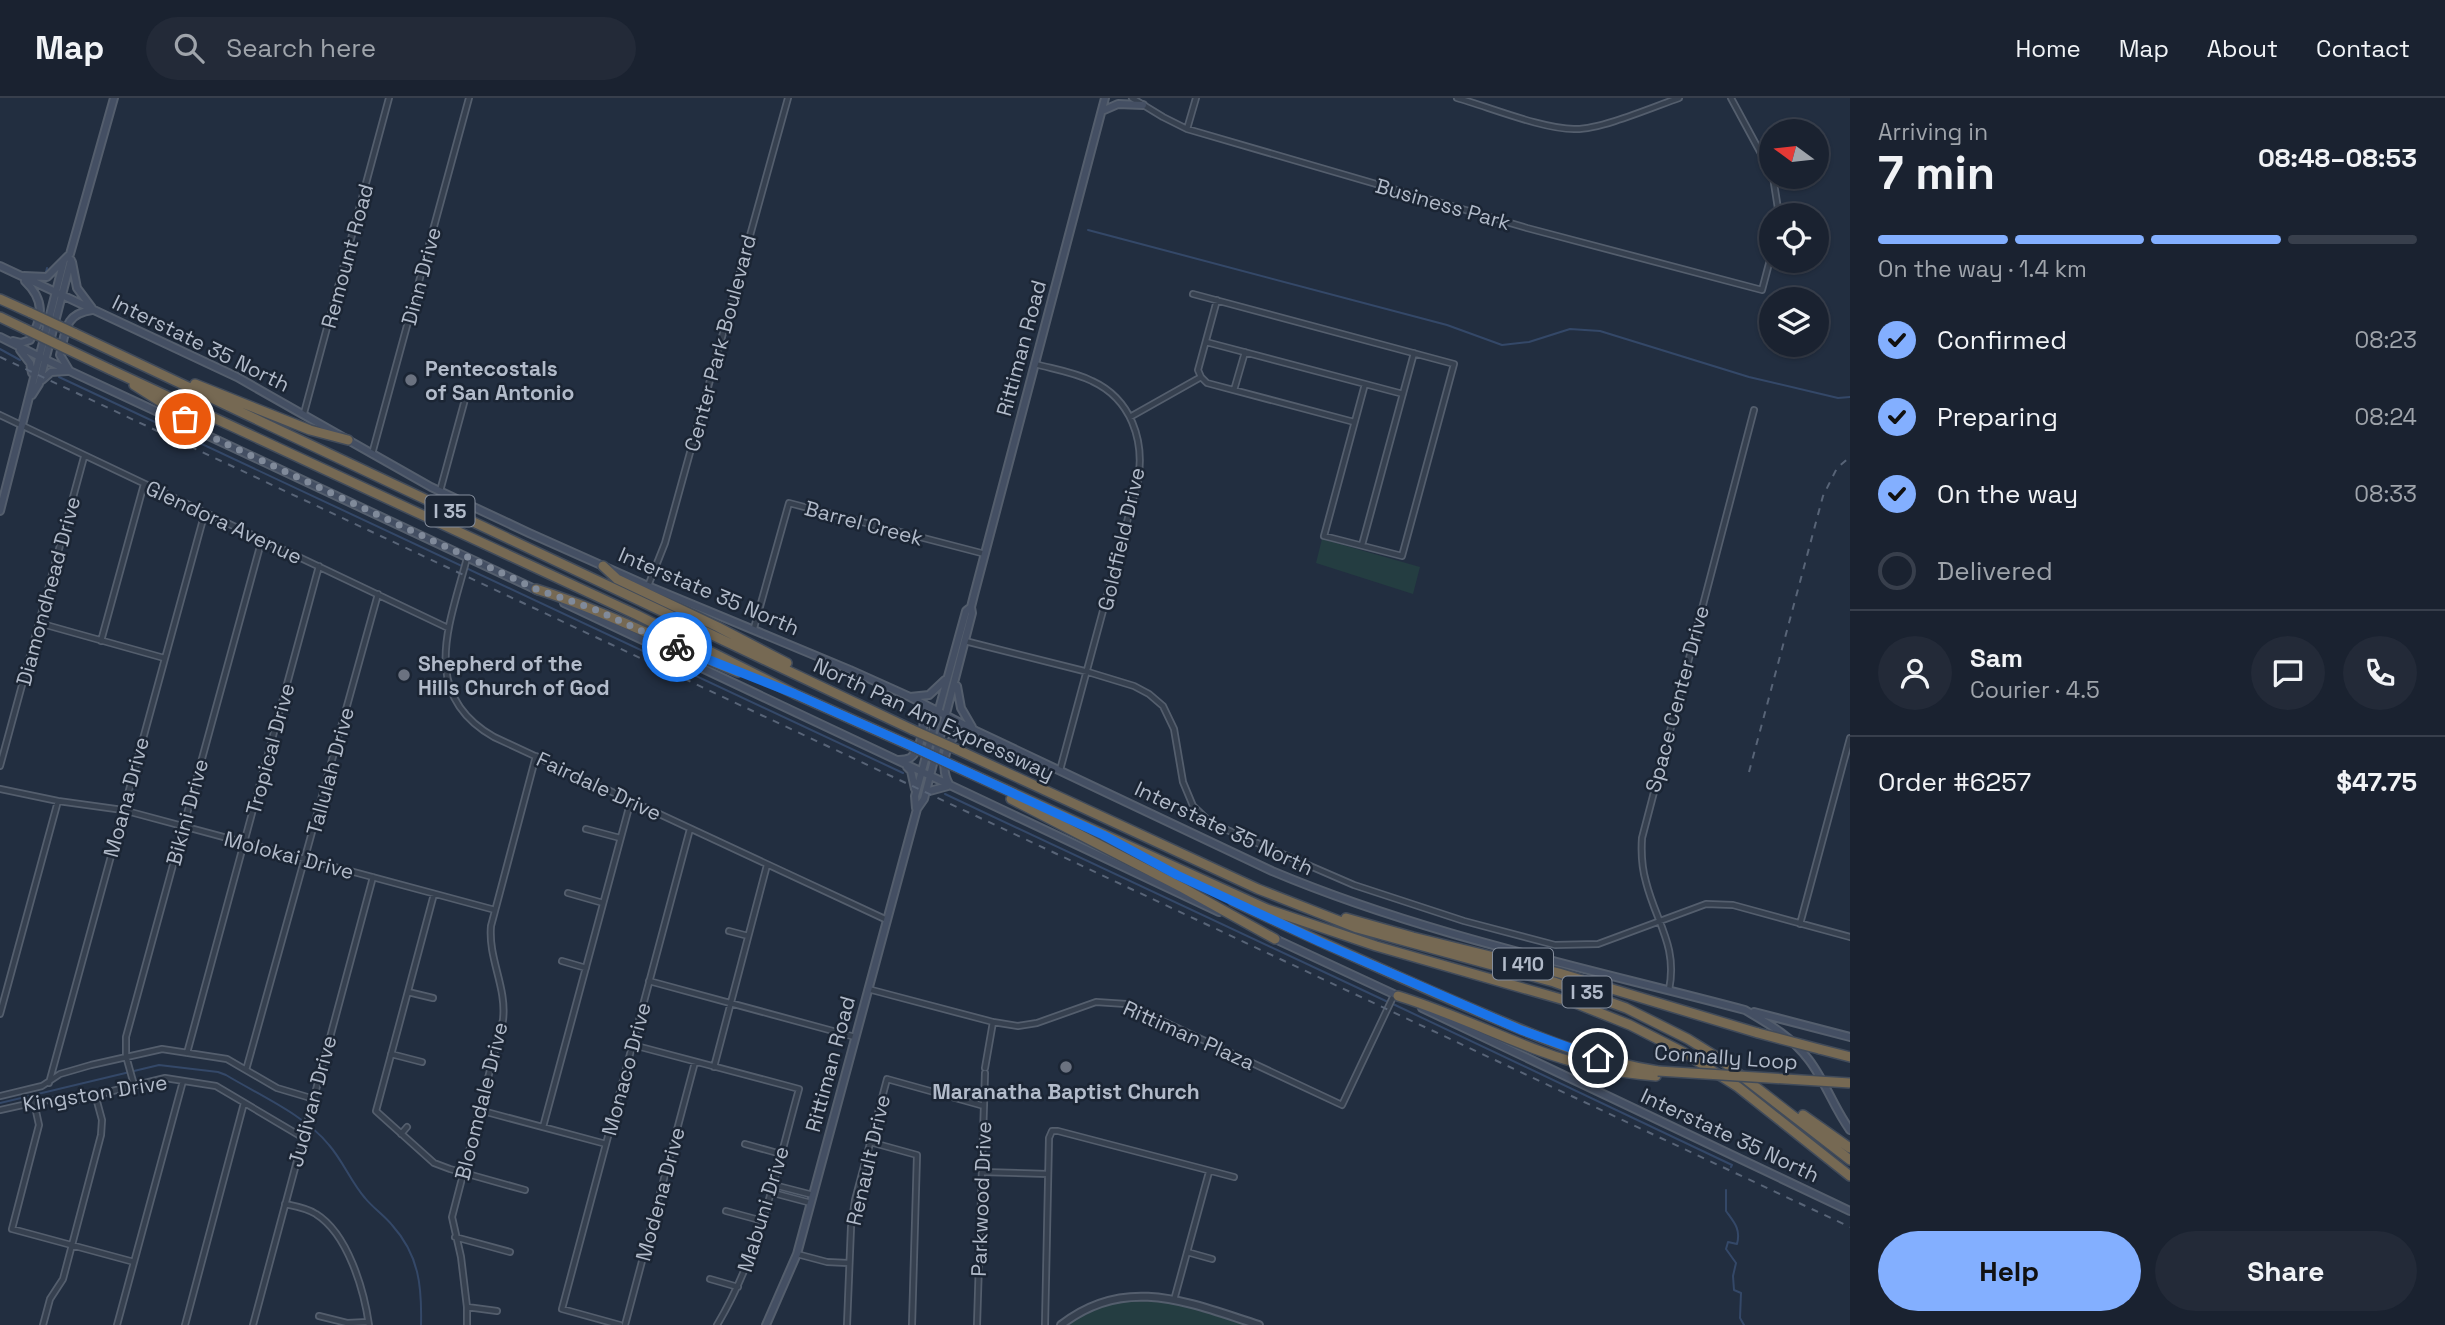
<!DOCTYPE html>
<meta charset="utf-8">
<style>
body{margin:0;font-family:"Space Grotesk",sans-serif;background:#232a38;color:#f1f3f6;height:100vh;display:flex;flex-direction:column;font-size:26px;white-space:nowrap}
*{box-sizing:border-box;margin:0}
p{font-size:23px;color:#9fa4ab}
.icon{flex:none;width:38px;height:38px;fill:none;stroke:currentColor;stroke-width:2;stroke-linecap:round;stroke-linejoin:round}
.map{position:relative;flex:1;overflow:hidden}
.drawer{display:flex;flex-direction:column;background:#1a2230;width:595px}
.drawer>*{flex:none}
.needle{width:46px;rotate:285deg}
.controls{position:absolute;left:1759px;top:21px;display:grid;gap:14px}
.controls a{display:grid;place-items:center;width:70px;height:70px;border-radius:50%;background:#1a2230;box-shadow:0 2px 5px #0004,0 0 0 2px #383f4c;font-size:35px}
.pin{position:absolute;display:grid;place-items:center;width:60px;height:60px;color:#fff;margin:-30px;border:4px solid #fff;border-radius:50%;box-shadow:0 2px 7px #0007}
.courier{position:absolute;display:grid;place-items:center;width:70px;height:70px;margin:-35px;border:5px solid #1a73e8;border-radius:50%;background:#fff;color:#222;box-shadow:0 2px 9px #0007}
.headline em{font-style:normal;font-weight:600}
.headline div{display:flex;flex-direction:column-reverse}
.headline{display:flex;align-items:center;justify-content:space-between;height:119px;padding:0 28px}
h1{font-size:46px;font-weight:600;line-height:52px}
.bar{display:grid;grid-template-columns:repeat(4,1fr);gap:10px 7px;align-content:center;height:84px;padding:0 28px}
.bar i{height:9px;border-radius:5px;background:#383f4c}
.bar .selected{background:#83afff}
.bar p{grid-column:span 4}
.line{display:flex;align-items:center;gap:18px;padding:0 28px;border-top:2px solid #383f4c}
.line div{flex:1}
.round{display:grid;place-items:center;flex:none;width:74px;height:74px;border-radius:37px;background:#232a38}
ol{padding:0 28px;list-style:none}
li{display:flex;align-items:center;gap:21px;height:77px}
li p{margin-inline-start:auto}
li .icon{padding:7px;border-radius:50%;background:#83afff;color:#111;stroke-width:4}
li:last-child{color:#9fa4ab}
li i{width:38px;height:38px;border:4px solid #383f4c;border-radius:50%}
.button{display:flex;gap:14px;margin-top:auto;padding:14px 28px}
.button a{flex:1;height:80px;border-radius:42px;background:#83afff;color:#111;font-size:28px;font-weight:600;line-height:80px;text-align:center}
.button a+a{background:#232a38;color:#f1f3f6}
header{display:flex;align-items:center;gap:42px;box-sizing:border-box;height:98px;padding:0 35px;background:#1a2230;border-bottom:2px solid #383f4c}
header strong{font-size:33px}
nav{display:flex;gap:38px;margin-inline-start:auto;font-size:24px}
.search{width:490px;height:63px;background:#232a38;display:flex;align-items:center;gap:18px;box-sizing:border-box;padding:0 24px;border-radius:38px;color:#9fa4ab;font-size:26px}
main{display:flex;flex:1;min-height:0}
.map>svg:first-child{display:block}
.green{fill:#243d41}
.lines{fill:none;stroke-linecap:round;stroke-linejoin:round}
.stream{stroke:#344868;stroke-width:2}
.minor-casing{stroke:#545e6d;stroke-width:8}
.tertiary-casing{stroke:#545e6d;stroke-width:10}
.secondary-casing{stroke:#545e6d;stroke-width:10}
.motorway-casing{stroke:#414b5a;stroke-width:12}
.minor{stroke:#36404f;stroke-width:4.5}
.tertiary{stroke:#36404f;stroke-width:6}
.secondary{stroke:#444f63;stroke-width:6}
.motorway{stroke:#766953;stroke-width:9}
.rail{stroke:#586477;stroke-width:2;stroke-dasharray:7 7;stroke-linecap:butt}
.motorway-bridge-casing{stroke:#414b5a;stroke-width:12;stroke-linecap:butt}
.motorway-bridge{stroke:#766953;stroke-width:9}
.done{stroke:#808a9a;stroke-width:7;stroke-dasharray:0 12.6}
.route{stroke:#1a73e8;stroke-width:9}
.worship-dot{fill:#6b7280;stroke:#1b2534;stroke-width:2.5}
.labels{text-anchor:middle;dominant-baseline:central;stroke-width:5;stroke-linejoin:round;paint-order:stroke}
.shield{fill:#1b2534;stroke:#858e9d;stroke-width:2}
.shield-label{font-size:19px;font-weight:bold;fill:#b2bbca}
.street-label{font-size:21px;fill:#b2bbca;stroke:#1b2534}
.poi-label{font-size:21px;font-weight:bold;fill:#b2bbca;stroke:#1b2534;text-anchor:start}
</style>
<header>
<strong>Map</strong>
<div class="search"><svg class="icon" aria-label="search" viewBox="0 0 24 24"><circle cx="10" cy="10" r="6"/><path d="M15 15l6 6"/></svg>Search here</div>
<nav><a>Home</a><a>Map</a><a>About</a><a>Contact</a></nav>
</header>
<main>
<div class="map">
<svg width="1850" height="1227" viewBox="0 0 1850 1227">
<rect width="100%" height="100%" fill="#222e40"/>
<path class="green" d="M 1322,441 L 1420,469 L 1413,496 L 1316,465 Z
M 1115,1201 L 1174,1202 L 1246,1227 L 1062,1227 L 1082,1212 Z"/>
<g class="lines">
<path class="stream" d="M 1088,132 L 1447,227 L 1502,247 L 1529,244 L 1570,231 L 1600,233 L 1749,279 L 1838,300 L 1850,299
M 46,174 L 47,170
M 0,251 L 20,262
M 59,279 L 903,675
M 945,696 L 1388,904
M 1393,906 L 1732,1067 L 1731,1069
M 0,1005 L 159,967 L 218,974 L 226,977 C 259,997 305,1017 329,1047 C 343,1063 351,1084 365,1100 C 373,1110 384,1117 392,1127 C 419,1157 422,1188 421,1227
M 1726,1092 L 1726,1113 C 1734,1124 1741,1131 1737,1146 L 1728,1144 L 1726,1151 L 1736,1165 L 1733,1178 L 1734,1192 L 1741,1195 L 1740,1220 L 1744,1227"/>
<defs>
<path id="minor" d="M 1132,0 L 1163,19 L 1187,31 L 1527,130 L 1762,192 L 1771,158
M 1457,0 C 1489,9 1545,32 1576,31 C 1602,31 1653,9 1679,0
M 1731,0 L 1771,74
M 1187,31 L 1196,0
M 1773,79 L 1779,117
M 1193,196 L 1454,266 L 1402,458 L 1324,438 L 1365,286
M 1206,244 L 1403,296
M 1035,266 C 1053,271 1074,274 1092,283 C 1131,301 1145,342 1138,383 L 1060,672
M 1201,279 L 1207,285 L 1354,324
M 1201,279 L 1198,272 L 1217,202
M 1234,292 L 1245,254
M 304,315 L 389,0
M 0,317 L 448,530
M 1130,319 L 1201,279
M 372,356 L 469,0
M 440,393 L 467,294
M 1362,447 L 1414,255
M 467,460 C 450,525 418,596 494,639 L 887,822
M 648,488 L 665,445 L 788,0
M 39,525 L 164,560
M 754,530 L 789,405 L 985,456
M 101,543 L 144,386
M 965,543 L 1088,574 L 1134,588 L 1149,596 L 1163,608 L 1174,631 L 1183,684 L 1193,708 L 1211,725 L 1354,787 L 1464,823 L 1555,847 L 1598,846 L 1706,806 L 1733,807 L 1850,839
M 0,668 L 84,359
M 0,691 L 58,703 L 123,712 L 495,812
M 586,731 L 620,740
M 568,795 L 603,805
M 434,796 L 376,1013 L 434,1065 L 450,1071 L 525,1092
M 1800,826 L 1850,640
M 729,833 L 748,838
M 562,863 L 586,870
M 649,883 L 855,939
M 868,891 L 993,924 L 1018,928 L 1037,925 L 1096,904 L 1126,906 L 1342,1007 L 1394,897
M 1669,892 C 1678,848 1656,824 1646,784 C 1642,770 1641,755 1642,740 L 1754,312
M 408,894 L 433,900
M 0,916 L 58,703
M 633,947 L 799,991 C 776,1073 761,1153 717,1227
M 187,955 L 319,468
M 391,956 L 422,964
M 714,969 L 767,767
M 985,970 L 993,924
M 246,972 L 378,496
M 49,985 L 205,414
M 134,987 L 126,958 L 126,939 L 262,441
M 0,998 L 42,988 L 60,976 L 91,967 L 162,951 L 227,961 L 277,990 L 314,1001
M 34,1004 L 39,1027 L 12,1131 L 134,1164
M 0,1012 L 45,1002 L 68,1004 L 165,980 L 216,988 L 302,1039
M 479,1012 L 606,1046
M 543,1029 L 631,702
M 401,1036 L 407,1029
M 870,1044 L 917,1057 L 912,1227
M 745,1046 L 781,1056
M 982,1074 L 1048,1076
M 773,1090 L 778,1088 L 813,1097
M 773,1091 L 777,1096 L 811,1105
M 285,1106 C 295,1108 307,1110 316,1116 C 348,1136 364,1192 369,1227
M 726,1113 L 763,1123
M 455,1139 L 510,1154
M 1187,1154 L 1212,1161
M 797,1156 L 827,1164 L 848,1165
M 710,1181 L 738,1189
M 1174,1202 L 1209,1074
M 467,1209 L 497,1213
M 319,1218 L 347,1225 L 368,1224
M 43,1227 L 50,1201 L 63,1181 L 101,1037 L 102,1022 L 95,996
M 117,1227 L 183,983
M 185,1227 L 244,1005
M 253,1227 L 373,779
M 467,1227 L 467,1209 L 461,1159 L 452,1119 L 503,922 C 507,889 488,861 491,828 L 536,658
M 620,1227 L 562,1211 L 690,731
M 625,1227 L 695,964
M 847,1227 L 851,1129 L 855,1102 L 887,981 L 984,1008
M 977,1227 L 985,975
M 1045,1227 L 1049,1040 L 1052,1033 L 1058,1033 L 1234,1079"/>
<path id="tertiary" d="M 1061,1227 C 1126,1176 1189,1205 1259,1227"/>
<path id="secondary" d="M 1102,13 L 1118,6 L 1143,7
M 72,164 L 77,190 L 92,210
M 0,168 L 237,279 L 431,389 L 529,435 L 648,488 L 850,572 L 910,599 L 976,633 L 1272,773 C 1424,837 1587,870 1745,912 C 1769,926 1792,939 1809,962 C 1825,983 1834,1010 1850,1032
M 24,178 L 47,179 L 70,156 L 114,0
M 0,239 L 46,262 L 190,329
M 13,243 L 21,245 L 30,242 C 43,219 45,202 25,183
M 20,252 L 30,265 L 32,275
M 69,272 L 60,257 C 66,233 64,216 92,212
M 42,282 L 51,274 L 67,273
M 32,297 L 39,286 L 71,162
M 200,334 L 539,493
M 0,413 L 64,162
M 564,505 L 1219,814
M 957,588 L 961,610 L 972,629
M 910,599 L 929,597 L 945,582
M 899,662 C 904,662 906,662 910,660 C 921,653 928,617 921,607
M 907,669 L 911,673 L 915,691
M 949,686 C 938,667 947,634 970,630
M 926,694 L 948,688
M 916,710 L 915,698 L 966,513 L 971,509 L 974,497 L 1105,0
M 1273,840 L 1400,899
M 1422,910 L 1850,1113
M 1754,914 L 1850,939
M 766,1227 L 797,1156 L 917,711 L 924,701 L 972,515 L 971,509"/>
<path id="motorway" d="M 0,201 L 31,215
M 0,219 L 25,231
M 74,235 L 913,632
M 109,271 L 637,517 L 795,596 L 909,647
M 195,286 L 310,332 L 348,342
M 134,287 L 167,308 L 203,335
M 603,468 L 617,481 L 718,529 L 787,565
M 536,491 C 606,513 670,547 738,574
M 956,651 L 1258,791 L 1357,830 L 1554,884 L 1626,910 L 1688,941 L 1717,959 L 1850,1062
M 952,667 L 1267,811 L 1376,848 L 1575,905 L 1630,927 L 1683,954 L 1738,989 L 1850,1078
M 1011,701 L 1183,790 L 1275,841
M 1233,803 C 1307,838 1381,871 1456,904 C 1522,932 1586,962 1658,973
M 1346,820 L 1413,839 L 1559,875 L 1758,935
M 1398,898 C 1447,913 1492,935 1540,953 C 1577,967 1617,975 1656,978
M 1819,951 L 1850,959
M 1803,1017 L 1850,1050"/>
</defs>
<use href="#minor" class="minor-casing"/>
<use href="#tertiary" class="tertiary-casing"/>
<use href="#secondary" class="secondary-casing"/>
<use href="#motorway" class="motorway-casing"/>
<use href="#minor" class="minor"/>
<use href="#tertiary" class="tertiary"/>
<use href="#secondary" class="secondary"/>
<use href="#motorway" class="motorway"/>
<path class="rail" d="M 0,259 L 1850,1129
M 1749,674 L 1823,398 L 1837,370 L 1850,359"/>
<defs>
<path id="motorway-bridge" d="M 31,215 L 74,235
M 25,231 L 109,271
M 913,632 L 956,651
M 909,647 L 952,667
M 1758,935 L 1819,951
M 1658,973 L 1850,985"/>
</defs>
<use href="#motorway-bridge" class="motorway-bridge-casing"/>
<use href="#motorway-bridge" class="motorway-bridge"/>
</g>
<g class="lines">
<path class="done" d="M 185,321 L 203,335 L 536,491 L 594,511 L 677,549"/>
<path class="route" d="M 677,549 L 795,596 L 909,647 L 1103,737 L 1177,777 L 1320,844 L 1521,932 L 1598,960"/>
</g>
<g class="worship-dot">
<circle cx="411" cy="282" r="7"/>
<circle cx="404" cy="577" r="7"/>
<circle cx="1066" cy="969" r="7"/>
</g>
<g class="labels">
<g class="shield">
<rect x="425.5" y="397.5" width="49" height="31" rx="5"/>
<rect x="1493" y="850.5" width="60" height="31" rx="5"/>
<rect x="1562.5" y="878.5" width="49" height="31" rx="5"/>
</g>
<g class="shield-label">
<text x="450" y="413">I 35</text>
<text x="1523" y="866">I 410</text>
<text x="1587" y="894">I 35</text>
</g>
<g class="street-label">
<text transform="translate(1443 106) rotate(16)">Business Park</text>
<text transform="translate(347 158) rotate(-75)">Remount Road</text>
<text transform="translate(421 178) rotate(-75)">Dinn Drive</text>
<text transform="translate(201 245) rotate(26)">Interstate 35 North</text>
<text transform="translate(720 245) rotate(-75)">Center Park Boulevard</text>
<text transform="translate(1021 250) rotate(-75)">Rittiman Road</text>
<text transform="translate(224 424) rotate(25)">Glendora Avenue</text>
<text transform="translate(864 425) rotate(15)">Barrel Creek</text>
<text transform="translate(1121 441) rotate(-77)">Goldfield Drive</text>
<text transform="translate(48 493) rotate(-75)">Diamondhead Drive</text>
<text transform="translate(709 493) rotate(23)">Interstate 35 North</text>
<text transform="translate(1677 601) rotate(-75)">Space Center Drive</text>
<text transform="translate(934 621) rotate(25)">North Pan Am Expressway</text>
<text transform="translate(270 651) rotate(-75)">Tropical Drive</text>
<text transform="translate(330 673) rotate(-75)">Tallulah Drive</text>
<text transform="translate(599 688) rotate(25)">Fairdale Drive</text>
<text transform="translate(126 699) rotate(-75)">Moana Drive</text>
<text transform="translate(187 714) rotate(-75)">Bikini Drive</text>
<text transform="translate(1224 730) rotate(25)">Interstate 35 North</text>
<text transform="translate(289 757) rotate(15)">Molokai Drive</text>
<text transform="translate(1189 937) rotate(24)">Rittiman Plaza</text>
<text transform="translate(1726 959) rotate(4)">Connally Loop</text>
<text transform="translate(830 966) rotate(-75)">Rittiman Road</text>
<text transform="translate(626 971) rotate(-75)">Monaco Drive</text>
<text transform="translate(95 995) rotate(-9)">Kingston Drive</text>
<text transform="translate(312 1003) rotate(-75)">Judivan Drive</text>
<text transform="translate(481 1003) rotate(-76)">Bloomdale Drive</text>
<text transform="translate(1730 1037) rotate(25)">Interstate 35 North</text>
<text transform="translate(868 1062) rotate(-77)">Renault Drive</text>
<text transform="translate(660 1096) rotate(-75)">Modena Drive</text>
<text transform="translate(981 1101) rotate(-88)">Parkwood Drive</text>
<text transform="translate(763 1111) rotate(-73)">Mabuni Drive</text>
</g>
<g class="poi-label">
<text x="425" y="270">Pentecostals<tspan x="425" dy="24">of San Antonio</tspan></text>
<text x="418" y="565">Shepherd of the<tspan x="418" dy="24">Hills Church of God</tspan></text>
<text x="1066" y="993" text-anchor="middle">Maranatha Baptist Church</text>
</g>
</g>
</svg>
<div class="controls">
<a><svg class="needle" viewBox="-14 -14 28 28"><path d="M0-13l5 13h-10z" fill="#e53935"/><path d="M0 13l5-13h-10z" fill="#9fa4ab"/></svg></a>
<a><svg class="icon" aria-label="locate" viewBox="0 0 24 24"><circle cx="12" cy="12" r="6"/><path d="M12 2v4M12 18v4M2 12h4M18 12h4"/></svg></a>
<a><svg class="icon" aria-label="layers" viewBox="0 0 24 24"><path d="M12 4l9 5-9 5-9-5zM3 14l9 5 9-5"/></svg></a>
</div>
<div class="pin" style="left:185px;top:321px;background:#ea580c"><svg class="icon" aria-label="bag" viewBox="0 0 24 24"><path d="M5 8h14l-1 12H6zM9 8a3 3 0 0 1 6 0"/></svg></div>
<div class="pin" style="left:1598px;top:960px;background:#1f2937"><svg class="icon" aria-label="home" viewBox="0 0 24 24"><path d="M3 11l9-7 9 7M6 9v11h12V9"/></svg></div>
<div class="courier" style="left:677px;top:549px"><svg class="icon" aria-label="bike" viewBox="0 0 24 24"><circle cx="6" cy="16" r="4"/><circle cx="18" cy="16" r="4"/><path d="M6 16l4-8h5l3 8M10 8l3 8H6M13 5h3"/></svg></div>
</div>
<section class="drawer">
<div class="headline"><div><h1>7 min</h1><p>Arriving in</p></div><em>08:48–08:53</em></div>
<div class="bar"><i class="selected"></i><i class="selected"></i><i class="selected"></i><i></i><p>On the way · 1.4 km</p></div>
<ol>
<li><svg class="icon" aria-label="check" viewBox="0 0 24 24"><path d="M5 12l5 5 9-10"/></svg>Confirmed<p>08:23</p></li>
<li><svg class="icon" aria-label="check" viewBox="0 0 24 24"><path d="M5 12l5 5 9-10"/></svg>Preparing<p>08:24</p></li>
<li><svg class="icon" aria-label="check" viewBox="0 0 24 24"><path d="M5 12l5 5 9-10"/></svg>On the way<p>08:33</p></li>
<li><i></i>Delivered</li>
</ol>
<div class="line" style="height:126px"><a class="round"><svg class="icon" aria-label="person" viewBox="0 0 24 24"><circle cx="12" cy="8" r="4"/><path d="M4 21q1-7 8-7t8 7"/></svg></a><div><b>Sam</b><p>Courier · 4.5</p></div><a class="round"><svg class="icon" aria-label="chat" viewBox="0 0 24 24"><path d="M4 5h16v11H9l-5 4z"/></svg></a><a class="round"><svg class="icon" aria-label="phone" viewBox="0 0 24 24"><path d="M5 4h4l2 5-3 2q2 4 5 5l2-3 5 2v4C11 20 4 13 5 4z"/></svg></a></div>
<div class="line" style="height:91px"><div>Order #6257</div><b>$47.75</b></div>
<div class="button"><a>Help</a><a>Share</a></div>
</section>
</main>
